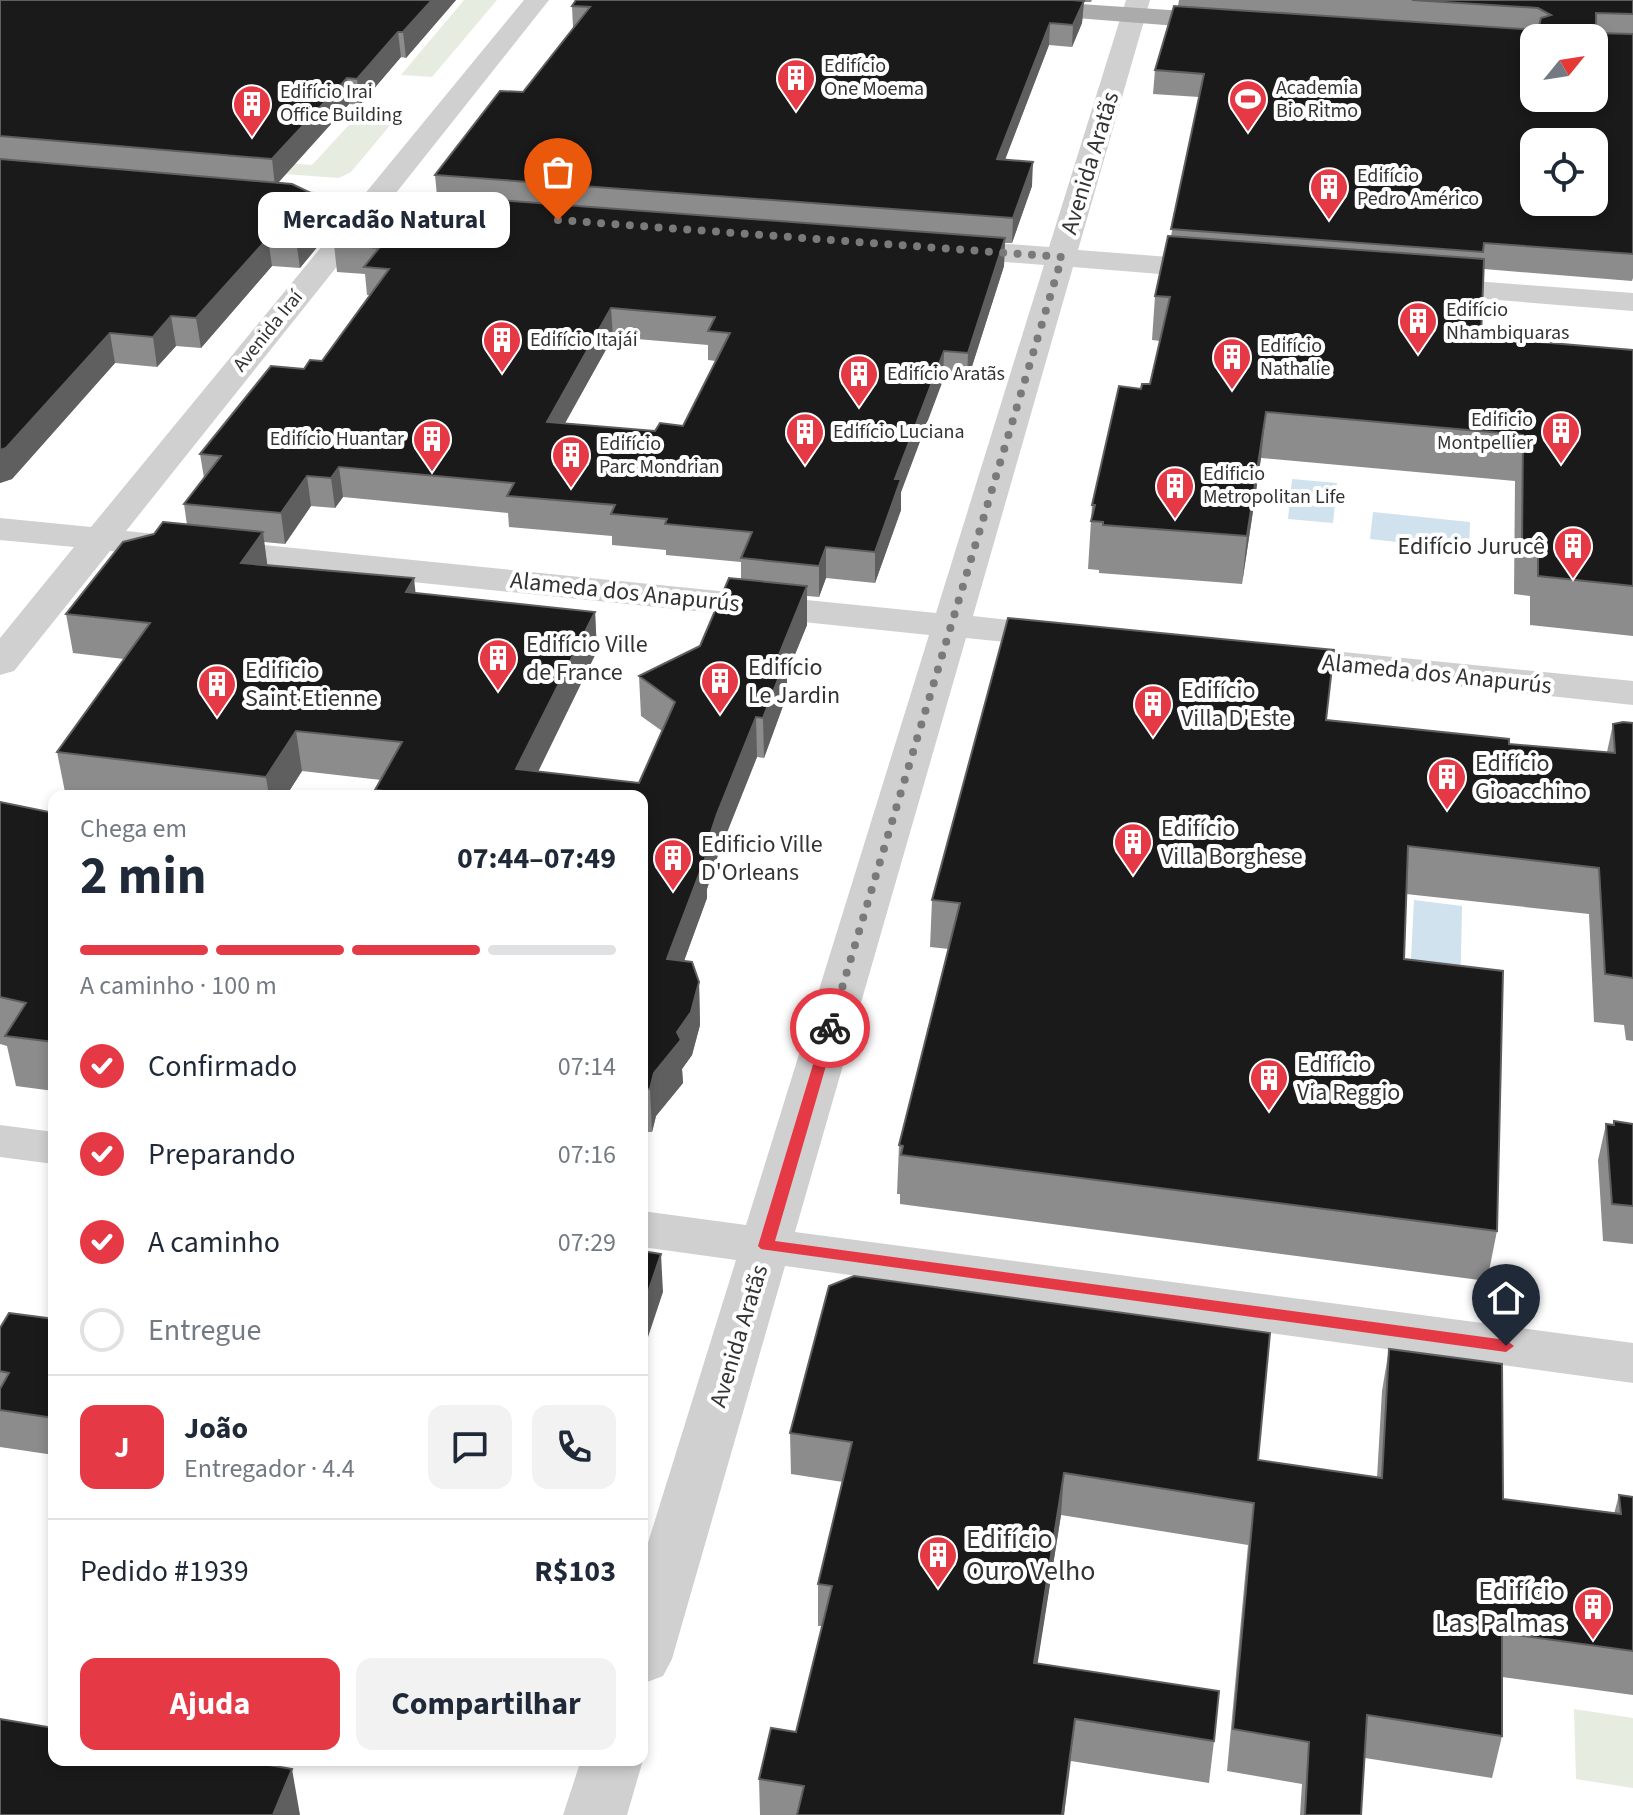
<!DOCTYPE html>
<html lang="pt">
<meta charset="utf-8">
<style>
body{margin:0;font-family:"Source Sans 3",sans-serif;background:#f2f2f3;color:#1f2937;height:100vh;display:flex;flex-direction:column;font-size:30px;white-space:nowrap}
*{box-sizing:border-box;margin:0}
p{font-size:26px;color:#747a83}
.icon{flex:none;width:44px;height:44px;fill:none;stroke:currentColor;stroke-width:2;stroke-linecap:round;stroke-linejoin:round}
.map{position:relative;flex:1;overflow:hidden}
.panel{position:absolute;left:48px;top:790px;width:600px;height:976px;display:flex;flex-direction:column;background:#fff;border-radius:16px;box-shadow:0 4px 12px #0003}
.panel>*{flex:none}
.needle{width:52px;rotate:60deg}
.fabs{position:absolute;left:1520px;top:24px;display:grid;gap:16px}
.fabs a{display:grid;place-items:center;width:88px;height:88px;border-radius:16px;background:#fff;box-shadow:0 4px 12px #0003;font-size:40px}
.pin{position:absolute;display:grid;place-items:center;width:68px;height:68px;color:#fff;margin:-82px -34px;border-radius:50% 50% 50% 0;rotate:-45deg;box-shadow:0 0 8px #0007}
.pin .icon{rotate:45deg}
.courier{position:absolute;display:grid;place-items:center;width:80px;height:80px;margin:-40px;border:6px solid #e63946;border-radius:50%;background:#fff;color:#222;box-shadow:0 2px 10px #0007}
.bubble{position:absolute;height:56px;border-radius:16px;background:#fff;box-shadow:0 4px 12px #0003;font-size:26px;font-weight:700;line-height:56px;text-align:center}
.summary em{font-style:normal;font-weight:700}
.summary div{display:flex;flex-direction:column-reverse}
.summary{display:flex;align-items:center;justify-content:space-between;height:136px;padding:0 32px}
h1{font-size:52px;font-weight:700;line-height:60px}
.bar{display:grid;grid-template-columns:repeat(4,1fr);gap:12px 8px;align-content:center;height:96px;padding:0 32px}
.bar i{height:10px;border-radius:6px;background:#e0e1e3}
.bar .on{background:#e63946}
.bar p{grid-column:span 4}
.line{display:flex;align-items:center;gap:20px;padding:0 32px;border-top:2px solid #e0e1e3}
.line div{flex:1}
.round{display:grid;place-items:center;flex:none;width:84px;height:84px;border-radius:16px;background:#f2f2f3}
ol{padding:0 32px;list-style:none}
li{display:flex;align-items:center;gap:24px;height:88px}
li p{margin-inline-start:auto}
li .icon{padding:8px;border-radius:50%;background:#e63946;color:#fff;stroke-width:4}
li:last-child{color:#747a83}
li i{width:44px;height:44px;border:4px solid #e0e1e3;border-radius:50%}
.action{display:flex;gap:16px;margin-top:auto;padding:16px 32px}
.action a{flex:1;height:92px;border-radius:16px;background:#e63946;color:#fff;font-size:32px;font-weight:700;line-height:92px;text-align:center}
.action a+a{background:#f2f2f3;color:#1f2937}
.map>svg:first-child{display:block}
.green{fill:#e6ecdf}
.water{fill:#cfe2ee}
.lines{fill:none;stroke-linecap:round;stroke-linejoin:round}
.minor{fill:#d0d0d0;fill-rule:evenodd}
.major{fill:#ababab;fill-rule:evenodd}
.wall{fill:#8c8c8c;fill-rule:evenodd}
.shaded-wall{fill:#5f5f5f}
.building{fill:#1a1a1a;stroke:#5f5f5f;stroke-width:2;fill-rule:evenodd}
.route{fill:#e63946}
.done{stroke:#7a7a7a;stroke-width:8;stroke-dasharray:0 14.4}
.labels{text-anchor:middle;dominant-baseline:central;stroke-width:8;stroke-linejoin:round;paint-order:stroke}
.far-poi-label{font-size:20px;fill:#333;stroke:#fff;text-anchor:start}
.far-street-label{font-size:20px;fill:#333;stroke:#fff}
.street-label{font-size:24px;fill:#333;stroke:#fff}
.poi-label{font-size:24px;fill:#333;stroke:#fff;text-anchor:start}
.near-poi-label{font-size:28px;fill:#333;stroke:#fff;text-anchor:start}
</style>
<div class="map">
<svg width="1633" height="1815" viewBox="0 0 1633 1815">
<rect width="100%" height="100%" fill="#fff"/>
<path class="green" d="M 464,0 L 497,0 L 432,77 L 401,75 Z
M 358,115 L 397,117 L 351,172 L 339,178 L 16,154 L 143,153 L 312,165 Z
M 1574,1709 L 1633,1718 L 1633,1788 L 1576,1779 Z"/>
<path class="water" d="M 1292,479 L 1337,483 L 1333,523 L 1288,519 Z
M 1373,512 L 1470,522 L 1469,550 L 1370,539 Z
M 1414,900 L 1462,906 L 1460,1003 L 1409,997 Z"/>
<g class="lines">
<path class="minor" d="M 524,0 L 549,0 L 392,198 L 462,206 L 467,212 L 462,218 L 452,221 L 378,215 L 126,531 L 936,613 L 1044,265 L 943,257 L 932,254 L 928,248 L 932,242 L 943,239 L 1049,247 L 1126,0 L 1150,0 L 1078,250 L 1222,261 L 1233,264 L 1237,270 L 1233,276 L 1222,279 L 1073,267 L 973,616 L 1065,626 L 1079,629 L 1084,637 L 1079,645 L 1065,648 L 966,638 L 795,1232 L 1633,1343 L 1633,1383 L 785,1266 L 672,1659 L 663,1676 L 642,1684 L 642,1562 L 736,1260 L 642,1247 L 642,1211 L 746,1225 L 929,635 L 110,551 L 14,671 L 0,675 L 0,638 L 74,547 L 0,540 L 0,518 L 91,527 L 350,212 L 269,206 L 259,203 L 255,197 L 259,191 L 269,188 L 363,196 Z
M 1422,277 L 1633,293 L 1633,311 L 1411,293 L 1407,286 L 1411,279 Z
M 1273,645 L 1633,681 L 1633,705 L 1259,665 L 1254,657 L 1259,649 Z
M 0,1125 L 54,1132 L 54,1164 L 0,1157 Z
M 642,1758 L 643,1760 L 627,1815 L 563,1815 L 581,1760 Z"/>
<path class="major" d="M 1021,0 L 1228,14 L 1241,22 L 1228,30 L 1012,13 L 1008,8 Z"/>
</g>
<path class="wall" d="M 0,0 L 456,0 L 406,58 L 401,57 L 360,105 L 349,104 L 279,182 L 332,229 L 300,268 L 272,266 L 201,348 L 176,346 L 157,367 L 115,363 L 12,479 L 0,483 Z
M 576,0 L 1092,0 L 1091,2 L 1084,2 L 1082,23 L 1072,47 L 1049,45 L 1005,160 L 1032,186 L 1012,243 L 1005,243 L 1004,266 L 967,382 L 943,380 L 901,492 L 901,510 L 875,583 L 826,578 L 819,597 L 807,596 L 807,625 L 787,674 L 787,695 L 764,758 L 757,757 L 718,855 L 707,889 L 707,898 L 684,961 L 699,982 L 700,1025 L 692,1055 L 682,1069 L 683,1083 L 656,1116 L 652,1132 L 642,1132 L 642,796 L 376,796 L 375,790 L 381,780 L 302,771 L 286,796 L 98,796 L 65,792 L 57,752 L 124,659 L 73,653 L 66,614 L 154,534 L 187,525 L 184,504 L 204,478 L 200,454 L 304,369 L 322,361 L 370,295 L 367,295 L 365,274 L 337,272 L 334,244 L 378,227 L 412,204 L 437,196 L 435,175 L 523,92 L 573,28 L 572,6 ZM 613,337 L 708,345 L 708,360 L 716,361 L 683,426 L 655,431 L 565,423 ZM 343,497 L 508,513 L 509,527 L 612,536 L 612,545 L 666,550 L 666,555 L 741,562 L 741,580 L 700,646 L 639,676 L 641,716 L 662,731 L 639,783 L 538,772 L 597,651 L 595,612 L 416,593 L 267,565 L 264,542 L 285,544 L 311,506 L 335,508 Z
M 1179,0 L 1633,0 L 1633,278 L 1632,281 L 1484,269 L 1481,337 L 1633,350 L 1633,636 L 1530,625 L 1530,596 L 1514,594 L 1515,481 L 1261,458 L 1242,584 L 1099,573 L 1099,570 L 1088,569 L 1092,505 L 1141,389 L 1150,384 L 1160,341 L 1152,340 L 1155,296 L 1171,236 L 1199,97 L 1153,94 L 1155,70 L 1178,6 Z
M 1326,720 L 1509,744 L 1607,752 L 1613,724 L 1633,723 L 1633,1041 L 1626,1040 L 1624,1025 L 1594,1022 L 1589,914 L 1406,894 L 1404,959 L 1497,1231 L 1487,1281 L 900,1204 L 900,1194 L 897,1194 L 899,1145 L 949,949 L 930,947 L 932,900 Z
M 0,802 L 54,813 L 54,1091 L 16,1086 L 7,1046 L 0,1044 Z
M 1614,1121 L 1633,1124 L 1633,1244 L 1603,1241 L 1598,1160 L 1606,1124 L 1614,1125 Z
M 54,1319 L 54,1455 L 0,1447 L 0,1328 Z
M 1389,1349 L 1503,1499 L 1614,1514 L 1619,1495 L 1633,1497 L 1633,1695 L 1502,1677 L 1502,1736 L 1492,1778 L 1365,1758 L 1361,1815 L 1300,1815 L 1302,1784 L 1227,1771 L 1248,1545 L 1061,1515 L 1037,1663 L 1214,1741 L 1209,1783 L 1071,1761 L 1064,1815 L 760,1815 L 759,1779 L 796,1732 L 822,1626 L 818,1626 L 818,1584 L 843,1482 L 791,1474 L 790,1433 L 1258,1460 L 1377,1478 L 1382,1391 Z"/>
<path class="shaded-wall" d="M 432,0 L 456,0 L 406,58 L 403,32 Z
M 1084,1 L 1082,23 L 1072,47 L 1073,25 Z
M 1050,23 L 1049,45 L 996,183 L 997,159 Z
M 398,32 L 401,57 L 360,105 L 357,79 Z
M 347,78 L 349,104 L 275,186 L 272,159 Z
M 1033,162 L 1032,186 L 1012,243 L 1013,218 Z
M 328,201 L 332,229 L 300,268 L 296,240 Z
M 268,238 L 272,266 L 201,348 L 196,318 Z
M 1005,238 L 1004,266 L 967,382 L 968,353 Z
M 611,308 L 613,337 L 549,452 L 547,422 Z
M 171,316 L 176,346 L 157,367 L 153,337 Z
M 110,333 L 115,363 L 12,479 L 0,483 L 0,450 Z
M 944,351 L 943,380 L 901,492 L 901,510 L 875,583 L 875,552 L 895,479 Z
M 1266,412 L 1261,458 L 1242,584 L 1247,536 Z
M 339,467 L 343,497 L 335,508 L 331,478 Z
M 307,476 L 311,506 L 285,544 L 281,513 Z
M 263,532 L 268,570 L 241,563 Z
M 826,547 L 826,578 L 819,597 L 819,566 Z
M 414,578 L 418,616 L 406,592 Z
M 807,586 L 807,625 L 787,674 L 787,695 L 764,758 L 763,718 L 779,655 Z
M 595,612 L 597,651 L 526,796 L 516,769 Z
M 756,717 L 757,757 L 718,855 L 707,889 L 707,898 L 669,1002 L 667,959 L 717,814 Z
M 296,731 L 302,771 L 286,796 L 269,796 L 266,777 Z
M 699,982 L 700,1025 L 692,1055 L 682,1069 L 683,1083 L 656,1116 L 652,1132 L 650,1089 L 654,1073 L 677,1032 Z
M 661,1254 L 663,1292 L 642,1355 L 642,1310 Z
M 1064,1473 L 1061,1515 L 1031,1705 L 1034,1663 Z
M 1075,1719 L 1064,1815 L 1062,1815 Z
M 292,1769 L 300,1815 L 273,1815 Z"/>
<path class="building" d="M 0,0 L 432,0 L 403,32 L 398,32 L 357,79 L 347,78 L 272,159 L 0,136 Z
M 576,0 L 1072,0 L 1084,1 L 1073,25 L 1050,23 L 997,159 L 1033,162 L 1013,218 L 435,175 L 500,91 L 523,92 L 590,7 L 572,6 Z
M 1412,0 L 1633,0 L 1633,14 L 1596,13 L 1596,33 L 1633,34 L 1633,254 L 1484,243 L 1483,252 L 1171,229 L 1204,74 L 1155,70 L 1174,6 L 1538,30 L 1541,18 L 1551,15 L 1538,8 ZM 1534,38 L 1594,38 L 1594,98 L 1534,98 ZM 1534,142 L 1594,142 L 1594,202 L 1534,202 Z
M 0,159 L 292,184 L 328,201 L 296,240 L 268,238 L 196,318 L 171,316 L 153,337 L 110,333 L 6,448 L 0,450 Z
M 419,194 L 1005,238 L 968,353 L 944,351 L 895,479 L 901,479 L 875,552 L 826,547 L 819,566 L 741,558 L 752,532 L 665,524 L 667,519 L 611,514 L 615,505 L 507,496 L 514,483 L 339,467 L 331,478 L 307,476 L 281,513 L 184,504 L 221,456 L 200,454 L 271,366 L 304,369 L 310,360 L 322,361 L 389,269 L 364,267 L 379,248 L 334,244 L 356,216 L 378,227 L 397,202 L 412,204 ZM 611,308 L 715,317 L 708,331 L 730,333 L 683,426 L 660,423 L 655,431 L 547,422 Z
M 1168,236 L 1484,259 L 1481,337 L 1633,350 L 1633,586 L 1538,576 L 1538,547 L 1522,546 L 1523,435 L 1266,412 L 1247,536 L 1103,525 L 1103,522 L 1091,521 L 1095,505 L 1092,505 L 1119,386 L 1141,389 L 1142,384 L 1150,384 L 1170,297 L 1155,296 Z
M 163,522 L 263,532 L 241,563 L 414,578 L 406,592 L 595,612 L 516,769 L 639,783 L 675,702 L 639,676 L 700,646 L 729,578 L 807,586 L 779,655 L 787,656 L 763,718 L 756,717 L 717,814 L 703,856 L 706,856 L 667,959 L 692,962 L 699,982 L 691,1012 L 677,1032 L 681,1040 L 654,1073 L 650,1089 L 642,1088 L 642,796 L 407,796 L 409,794 L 375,790 L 402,742 L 296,731 L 266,777 L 57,752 L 150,623 L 66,614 L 123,542 L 154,534 Z
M 1008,618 L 1334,650 L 1326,720 L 1509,739 L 1509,744 L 1615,753 L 1613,724 L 1623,722 L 1633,723 L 1633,978 L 1605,974 L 1599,868 L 1408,846 L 1404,959 L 1503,971 L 1497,1231 L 901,1155 L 903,1146 L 899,1145 L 960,903 L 932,900 Z
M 0,802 L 54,813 L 54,1042 L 5,1036 L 26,1003 L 0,997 Z
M 1614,1121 L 1633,1124 L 1633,1206 L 1612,1204 L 1606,1124 L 1614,1125 Z
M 642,1251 L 661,1254 L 642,1310 Z
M 854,1276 L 1270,1333 L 1258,1460 L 1382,1478 L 1389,1349 L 1502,1364 L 1503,1499 L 1621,1514 L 1619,1495 L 1633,1497 L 1633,1651 L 1502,1633 L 1502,1736 L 1367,1715 L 1361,1815 L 1305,1815 L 1309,1742 L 1233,1729 L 1254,1503 L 1064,1473 L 1034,1663 L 1219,1691 L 1214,1741 L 1075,1719 L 1062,1815 L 797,1815 L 804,1786 L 759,1779 L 771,1728 L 796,1732 L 832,1586 L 818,1584 L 852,1442 L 790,1433 L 829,1286 Z
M 9,1313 L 54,1319 L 54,1418 L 0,1410 L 0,1389 L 9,1373 L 0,1371 L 0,1328 Z
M 0,1719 L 54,1728 L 54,1760 L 240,1760 L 292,1769 L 273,1815 L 0,1815 Z"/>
<path class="route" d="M 825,1025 L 837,1028 L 775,1241 L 1506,1340 L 1514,1346 L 1506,1352 L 761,1249 L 758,1246 Z"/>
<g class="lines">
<path class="done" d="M 558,220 L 1062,257 L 830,1028"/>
</g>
<defs>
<symbol id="building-pin" viewBox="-11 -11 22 30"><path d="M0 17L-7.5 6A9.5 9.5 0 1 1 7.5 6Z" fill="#e63946" stroke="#fff"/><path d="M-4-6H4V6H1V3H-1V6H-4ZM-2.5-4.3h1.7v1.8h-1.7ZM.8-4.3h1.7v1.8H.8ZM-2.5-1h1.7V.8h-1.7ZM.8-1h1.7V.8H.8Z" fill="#fff"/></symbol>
<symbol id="stadium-pin" viewBox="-11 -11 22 30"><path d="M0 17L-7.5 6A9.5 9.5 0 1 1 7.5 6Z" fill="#e63946" stroke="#fff"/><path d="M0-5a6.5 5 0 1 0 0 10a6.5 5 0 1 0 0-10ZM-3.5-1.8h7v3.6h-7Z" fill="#fff"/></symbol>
</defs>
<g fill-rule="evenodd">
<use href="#building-pin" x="774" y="56" width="44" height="60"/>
<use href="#stadium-pin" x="1226" y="77" width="44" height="60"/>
<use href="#building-pin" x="230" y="82" width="44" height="60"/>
<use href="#building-pin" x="1307" y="165" width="44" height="60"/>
<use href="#building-pin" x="1396" y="299" width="44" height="60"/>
<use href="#building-pin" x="480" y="318" width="44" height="60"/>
<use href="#building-pin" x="1210" y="335" width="44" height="60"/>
<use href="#building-pin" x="837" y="352" width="44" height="60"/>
<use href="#building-pin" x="1539" y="409" width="44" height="60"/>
<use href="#building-pin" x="783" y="410" width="44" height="60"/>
<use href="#building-pin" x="410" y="417" width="44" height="60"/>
<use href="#building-pin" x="549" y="433" width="44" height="60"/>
<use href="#building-pin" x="1153" y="464" width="44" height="60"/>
<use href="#building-pin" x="1551" y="524" width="44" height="60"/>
<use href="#building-pin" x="476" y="636" width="44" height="60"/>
<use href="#building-pin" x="698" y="659" width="44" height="60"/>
<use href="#building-pin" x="195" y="662" width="44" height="60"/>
<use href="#building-pin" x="1131" y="682" width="44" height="60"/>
<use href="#building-pin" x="1425" y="755" width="44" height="60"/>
<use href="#building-pin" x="1111" y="820" width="44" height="60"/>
<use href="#building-pin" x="651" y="836" width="44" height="60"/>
<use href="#building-pin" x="1247" y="1056" width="44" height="60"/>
<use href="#building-pin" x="916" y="1533" width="44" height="60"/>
<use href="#building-pin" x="1571" y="1585" width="44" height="60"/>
</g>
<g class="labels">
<g class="far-poi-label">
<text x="824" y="66">Edifício<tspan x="824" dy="23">One Moema</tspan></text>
<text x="1276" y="88">Academia<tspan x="1276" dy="23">Bio Ritmo</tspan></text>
<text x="280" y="92">Edifício Irai<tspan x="280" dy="23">Office Building</tspan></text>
<text x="1357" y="176">Edifício<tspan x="1357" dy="23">Pedro Américo</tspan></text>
<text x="1446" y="310">Edifício<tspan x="1446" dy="23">Nhambiquaras</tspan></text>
<text x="530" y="340">Edifício Itajái</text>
<text x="1260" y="346">Edifício<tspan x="1260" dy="23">Nathalie</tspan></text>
<text x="887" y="374">Edifício Aratãs</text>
<text x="1533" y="420" text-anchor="end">Edificio<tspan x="1533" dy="23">Montpellier</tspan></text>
<text x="833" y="432">Edifício Luciana</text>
<text x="404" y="439" text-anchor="end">Edifício Huantar</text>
<text x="599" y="444">Edifício<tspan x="599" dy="23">Parc Mondrian</tspan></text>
<text x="1203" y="474">Edificio<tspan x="1203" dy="23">Metropolitan Life</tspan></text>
</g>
<g class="far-street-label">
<text transform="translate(268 331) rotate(-51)">Avenida Iraí</text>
</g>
<g class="street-label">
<text transform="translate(1090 163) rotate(-73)">Avenida Aratãs</text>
<text transform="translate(625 592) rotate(6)">Alameda dos Anapurús</text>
<text transform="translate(1437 674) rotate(6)">Alameda dos Anapurús</text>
<text transform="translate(739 1336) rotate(-73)">Avenida Aratãs</text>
</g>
<g class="poi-label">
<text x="1545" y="546" text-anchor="end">Edifício Jurucê</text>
<text x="526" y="644">Edifício Ville<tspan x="526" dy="28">de France</tspan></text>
<text x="748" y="667">Edifício<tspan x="748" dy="28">Le Jardin</tspan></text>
<text x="245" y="670">Edificio<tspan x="245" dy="28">Saint Etienne</tspan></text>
<text x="1181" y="690">Edifício<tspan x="1181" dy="28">Villa D'Este</tspan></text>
<text x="1475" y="763">Edifício<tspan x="1475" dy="28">Gioacchino</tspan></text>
<text x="1161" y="828">Edifício<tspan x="1161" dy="28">Villa Borghese</tspan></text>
<text x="701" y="844">Edificio Ville<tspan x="701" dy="28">D'Orleans</tspan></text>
<text x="1297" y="1064">Edifício<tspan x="1297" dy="28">Via Reggio</tspan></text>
</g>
<g class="near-poi-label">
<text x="966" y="1539">Edifício<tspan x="966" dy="32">Ouro Velho</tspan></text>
<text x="1565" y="1591" text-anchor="end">Edifício<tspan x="1565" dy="32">Las Palmas</tspan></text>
</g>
</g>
</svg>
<div class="fabs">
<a><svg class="needle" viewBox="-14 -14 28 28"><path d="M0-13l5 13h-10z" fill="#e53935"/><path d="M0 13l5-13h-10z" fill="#747a83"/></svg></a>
<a><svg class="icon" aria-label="locate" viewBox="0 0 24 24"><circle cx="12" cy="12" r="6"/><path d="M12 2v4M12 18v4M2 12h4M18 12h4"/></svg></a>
</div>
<div class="pin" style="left:558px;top:220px;background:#ea580c"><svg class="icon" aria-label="bag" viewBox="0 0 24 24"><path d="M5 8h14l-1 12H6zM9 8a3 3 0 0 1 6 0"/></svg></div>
<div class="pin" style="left:1506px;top:1346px;background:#1f2937"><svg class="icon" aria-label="home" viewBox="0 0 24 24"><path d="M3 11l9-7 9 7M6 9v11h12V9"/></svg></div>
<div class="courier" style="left:830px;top:1028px"><svg class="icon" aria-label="bike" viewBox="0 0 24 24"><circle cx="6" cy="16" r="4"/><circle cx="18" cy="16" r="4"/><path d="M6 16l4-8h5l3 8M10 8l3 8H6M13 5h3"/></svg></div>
<div class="bubble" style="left:258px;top:192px;width:252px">Mercadão Natural</div>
<section class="panel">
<div class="summary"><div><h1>2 min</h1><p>Chega em</p></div><em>07:44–07:49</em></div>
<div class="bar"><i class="on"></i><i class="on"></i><i class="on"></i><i></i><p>A caminho · 100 m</p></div>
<ol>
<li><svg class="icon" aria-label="check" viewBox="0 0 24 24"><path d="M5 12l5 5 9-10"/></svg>Confirmado<p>07:14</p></li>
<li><svg class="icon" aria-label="check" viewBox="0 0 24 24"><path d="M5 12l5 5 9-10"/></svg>Preparando<p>07:16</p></li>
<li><svg class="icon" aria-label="check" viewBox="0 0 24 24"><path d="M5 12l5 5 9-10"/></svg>A caminho<p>07:29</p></li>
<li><i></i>Entregue</li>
</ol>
<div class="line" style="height:144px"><b class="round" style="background:#e63946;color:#fff">J</b><div><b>João</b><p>Entregador · 4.4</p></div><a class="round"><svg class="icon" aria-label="chat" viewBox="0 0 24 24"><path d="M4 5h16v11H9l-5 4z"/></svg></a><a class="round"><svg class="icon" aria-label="phone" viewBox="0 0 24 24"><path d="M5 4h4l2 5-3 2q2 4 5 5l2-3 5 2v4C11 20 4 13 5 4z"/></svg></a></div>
<div class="line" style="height:104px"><div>Pedido #1939</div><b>R$103</b></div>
<div class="action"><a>Ajuda</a><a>Compartilhar</a></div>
</section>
</div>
